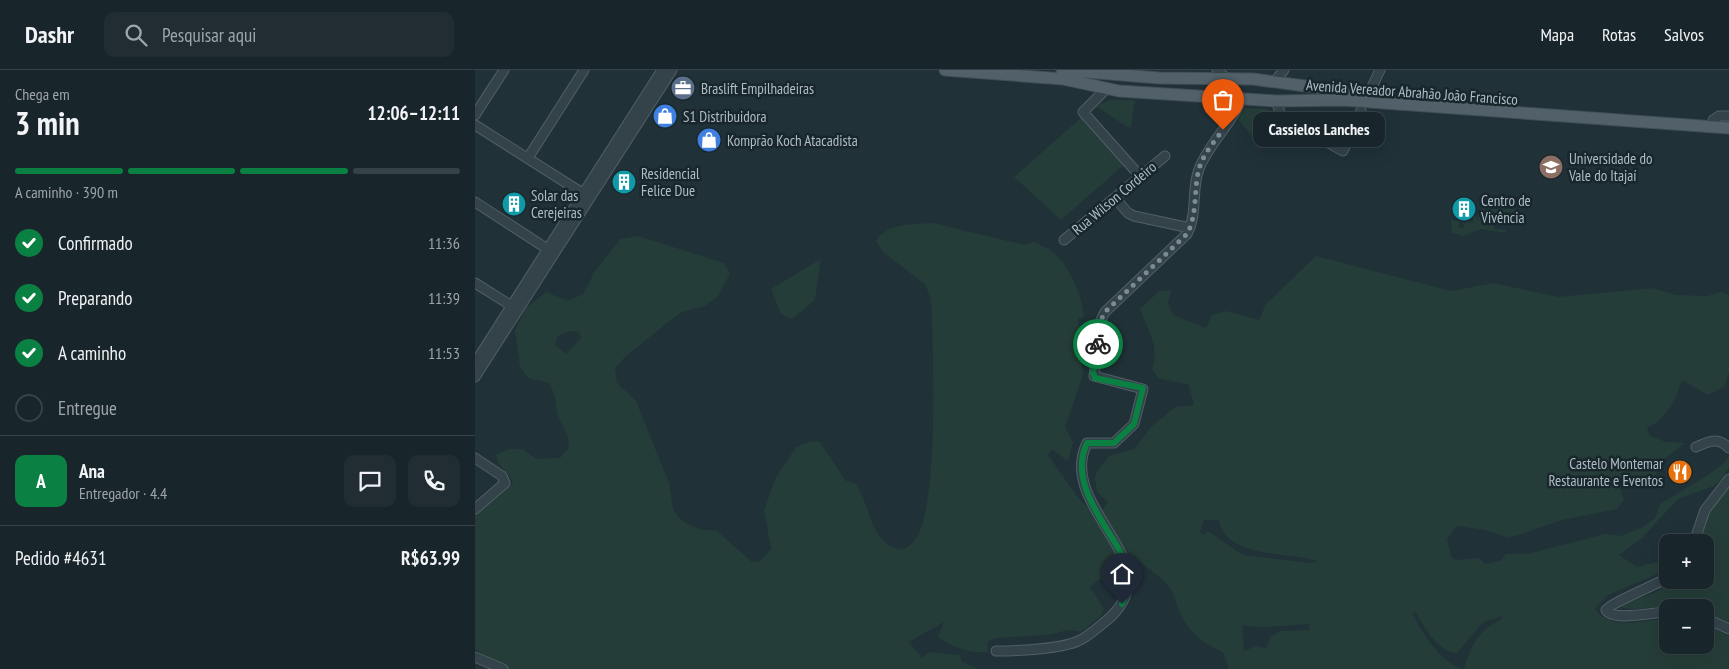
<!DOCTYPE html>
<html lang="pt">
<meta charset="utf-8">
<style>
body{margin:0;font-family:"PT Sans Narrow",sans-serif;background:#212d32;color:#f1f3f6;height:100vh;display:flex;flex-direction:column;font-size:19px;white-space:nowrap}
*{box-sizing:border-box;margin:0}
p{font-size:16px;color:#9fa5a8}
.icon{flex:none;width:28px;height:28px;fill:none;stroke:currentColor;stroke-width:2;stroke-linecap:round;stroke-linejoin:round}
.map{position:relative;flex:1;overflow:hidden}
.side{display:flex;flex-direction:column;background:#18252a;width:475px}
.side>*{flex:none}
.fabs{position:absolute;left:1184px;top:464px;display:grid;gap:10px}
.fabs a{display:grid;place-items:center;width:55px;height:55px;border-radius:10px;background:#18252a;box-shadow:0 5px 20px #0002,0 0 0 1px #364247;font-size:25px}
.pin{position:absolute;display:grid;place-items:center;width:42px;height:42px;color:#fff;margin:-51px -21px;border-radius:50% 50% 50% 0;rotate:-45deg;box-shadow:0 0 5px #0007}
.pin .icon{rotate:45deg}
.courier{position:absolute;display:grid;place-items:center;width:50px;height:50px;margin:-25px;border:4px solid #0b8043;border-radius:50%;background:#fff;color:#222;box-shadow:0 1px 6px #0007}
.bubble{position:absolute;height:35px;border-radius:10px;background:#18252a;box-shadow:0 5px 20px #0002,0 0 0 1px #364247;font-size:16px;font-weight:600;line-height:35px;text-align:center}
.summary em{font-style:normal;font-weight:600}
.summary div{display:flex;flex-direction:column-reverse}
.summary{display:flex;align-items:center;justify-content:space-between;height:85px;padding:0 15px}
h1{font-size:32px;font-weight:600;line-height:38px}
.bar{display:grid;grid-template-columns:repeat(4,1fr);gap:8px 5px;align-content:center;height:60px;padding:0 15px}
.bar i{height:6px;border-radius:4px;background:#364247}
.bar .active{background:#0b8043}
.bar p{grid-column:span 4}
.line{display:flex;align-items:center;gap:12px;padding:0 15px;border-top:1px solid #364247}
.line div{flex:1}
.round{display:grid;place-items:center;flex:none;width:52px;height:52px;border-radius:10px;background:#212d32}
ol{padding:0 15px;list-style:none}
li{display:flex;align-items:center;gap:15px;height:55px}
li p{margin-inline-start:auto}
li .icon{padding:5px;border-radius:50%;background:#0b8043;color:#fff;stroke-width:4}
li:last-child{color:#9fa5a8}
li i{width:28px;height:28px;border:2px solid #364247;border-radius:50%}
header{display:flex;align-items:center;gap:30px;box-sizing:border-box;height:70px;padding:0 25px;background:#18252a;border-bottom:1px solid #364247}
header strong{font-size:24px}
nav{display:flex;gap:28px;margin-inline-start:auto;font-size:18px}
.search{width:350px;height:45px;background:#212d32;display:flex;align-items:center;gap:12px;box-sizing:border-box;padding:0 18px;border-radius:10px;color:#9fa5a8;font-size:19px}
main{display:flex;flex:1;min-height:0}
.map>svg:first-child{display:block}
.green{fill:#253d38;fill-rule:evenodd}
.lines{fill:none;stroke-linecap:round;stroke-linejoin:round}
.minor-casing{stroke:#516066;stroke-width:11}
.major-casing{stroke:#404e55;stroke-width:13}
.minor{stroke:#344249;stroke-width:9}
.major{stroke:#526169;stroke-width:11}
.done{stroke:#7c8c94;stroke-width:5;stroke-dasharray:0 9}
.route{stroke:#0b8043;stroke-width:6}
.labels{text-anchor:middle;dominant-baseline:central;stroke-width:5;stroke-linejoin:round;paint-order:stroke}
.poi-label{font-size:15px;fill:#aebdc5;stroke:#19272d;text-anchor:start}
.street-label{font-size:15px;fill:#aebdc5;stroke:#19272d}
</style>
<header>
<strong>Dashr</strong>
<div class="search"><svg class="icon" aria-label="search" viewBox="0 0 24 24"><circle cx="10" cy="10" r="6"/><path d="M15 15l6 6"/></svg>Pesquisar aqui</div>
<nav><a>Mapa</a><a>Rotas</a><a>Salvos</a></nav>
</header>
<main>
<section class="side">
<div class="summary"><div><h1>3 min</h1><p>Chega em</p></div><em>12:06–12:11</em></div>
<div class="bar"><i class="active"></i><i class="active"></i><i class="active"></i><i></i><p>A caminho · 390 m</p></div>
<ol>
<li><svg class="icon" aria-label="check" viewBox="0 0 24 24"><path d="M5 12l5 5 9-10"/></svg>Confirmado<p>11:36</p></li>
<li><svg class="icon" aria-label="check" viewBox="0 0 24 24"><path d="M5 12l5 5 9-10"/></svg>Preparando<p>11:39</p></li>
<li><svg class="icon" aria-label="check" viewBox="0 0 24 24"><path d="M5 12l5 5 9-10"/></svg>A caminho<p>11:53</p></li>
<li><i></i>Entregue</li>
</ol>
<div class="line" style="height:90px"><b class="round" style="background:#0b8043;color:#fff">A</b><div><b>Ana</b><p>Entregador · 4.4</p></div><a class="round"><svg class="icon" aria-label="chat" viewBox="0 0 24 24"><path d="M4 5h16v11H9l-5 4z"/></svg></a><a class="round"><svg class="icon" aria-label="phone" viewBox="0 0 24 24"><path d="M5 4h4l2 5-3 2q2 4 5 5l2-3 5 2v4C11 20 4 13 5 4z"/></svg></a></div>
<div class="line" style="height:65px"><div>Pedido #4631</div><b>R$63.99</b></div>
</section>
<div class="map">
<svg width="1254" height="599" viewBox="0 0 1254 599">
<rect width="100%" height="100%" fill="#203138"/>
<path class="green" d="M 634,30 L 660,30 L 656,57 L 652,57 L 621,36 Z
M 770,38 L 793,39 L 808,49 L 796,74 L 777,66 L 762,48 Z
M 608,46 L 651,93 L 586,150 L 539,107 Z
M 1004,139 L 1042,139 L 1040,152 L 1019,152 L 1019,159 L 1031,160 L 1031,163 L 1006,159 L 988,166 L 977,163 L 976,150 L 984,152 L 984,157 L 988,158 L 991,152 L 998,153 L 999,142 L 1002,150 L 1003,147 L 1011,146 L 1005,143 Z
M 458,153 L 549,175 L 559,172 C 565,175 572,177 577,181 C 594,195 607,224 609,247 L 603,248 L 608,305 L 590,357 L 598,372 L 593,391 L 577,379 L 573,385 L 604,429 L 619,443 L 628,439 L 633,432 L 622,422 L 620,408 L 622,401 L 634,386 L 659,379 L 677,356 L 700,337 L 719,335 L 714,315 L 683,308 L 677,299 C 685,275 673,262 665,239 L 684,221 L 696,220 L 693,233 L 698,245 L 731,258 L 737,245 L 751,241 L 784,250 L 791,234 L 841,186 L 976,221 L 1019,213 L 1083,227 L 1178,218 L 1201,225 L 1232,226 L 1246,222 L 1254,225 L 1254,302 L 1249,317 L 1233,325 L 1207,310 C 1201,329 1191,350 1172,358 L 1175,366 L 1191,372 L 1210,373 L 1185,392 L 1177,416 L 1167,418 L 1159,407 L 1147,407 L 1143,414 L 1149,430 L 1142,439 L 1087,450 L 1034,468 L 1010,460 L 982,456 L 972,469 L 976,487 L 981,490 L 1004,488 L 1010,494 L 1025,491 L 1031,484 L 1052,484 L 1130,464 L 1146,466 L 1168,457 L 1180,448 L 1185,434 L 1230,407 L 1248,394 L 1254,386 L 1254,397 L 1248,408 L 1239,416 L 1203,429 L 1168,467 L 1144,485 L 1162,497 L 1192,489 L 1192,500 L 1133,525 L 1120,539 C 1134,561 1170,550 1192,549 L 1192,575 L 1230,575 L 1230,554 L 1254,566 L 1254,599 L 989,599 C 996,577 1003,559 1026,550 L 1027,546 L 1008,552 L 982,583 C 962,582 950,557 940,541 L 937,544 C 950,565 963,591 988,599 L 754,599 L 748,582 C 729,574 714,563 705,543 C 702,536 700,528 697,521 C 689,508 673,498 661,490 C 655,497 646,504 637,507 C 624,511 626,507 615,517 L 629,539 L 625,547 L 606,562 L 594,560 L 571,565 L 520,568 L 512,572 L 513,582 C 494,584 479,577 463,567 L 469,552 L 434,572 L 447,588 L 454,582 L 485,585 L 487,592 L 504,599 L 33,599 L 0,579 L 0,444 L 38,413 C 34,401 22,397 21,384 L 35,379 L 48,379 L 61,389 L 85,388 L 93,379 L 94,370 L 82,343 L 80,326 L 74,313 L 53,308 L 45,297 L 40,260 L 51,238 L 71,222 L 93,231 L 108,224 L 120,201 L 145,169 L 163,166 L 249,193 L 255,204 L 242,227 L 230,236 L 206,242 L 150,287 L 140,298 L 142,313 L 161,331 L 194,413 L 198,439 L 202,445 L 207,451 L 224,459 L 242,461 L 277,492 L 285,491 L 296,479 L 289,440 L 301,407 L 321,377 L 337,371 L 345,372 L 371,411 L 380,413 C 397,437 394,474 427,480 C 431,478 436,475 439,471 C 465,441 458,274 456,229 L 450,214 L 409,183 L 401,171 C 411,153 440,154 458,153 ZM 94,261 L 104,262 L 106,268 L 91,284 L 80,275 L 83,266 ZM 729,450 L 744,450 C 750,489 814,481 842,491 L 836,493 L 768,485 L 733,461 L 729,465 L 725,462 ZM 834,554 L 834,560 L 806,561 L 796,566 L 791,578 L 781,576 L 769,581 L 767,556 L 791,557 Z
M 346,189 L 340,230 L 317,249 L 306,244 L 296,219 Z
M 1254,413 L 1254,556 L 1230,544 L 1230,538 L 1201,536 L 1159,539 L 1146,538 L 1149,534 L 1179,523 L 1202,510 L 1230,510 L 1230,472 L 1224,472 C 1227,447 1238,432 1254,413 Z"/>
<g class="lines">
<defs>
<path id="minor" d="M 742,0 L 750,7
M 800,11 L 809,0
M 897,17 L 905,0
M 631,19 L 608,42 L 665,106
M 801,31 L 806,45 L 810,49 L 868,81 L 886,41
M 0,45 L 29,0
M 1238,50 L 1244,46 L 1254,46
M 0,55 L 112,126
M 53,88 L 109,0
M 640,128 L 653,143 L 659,146 L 715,158
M 0,132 L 77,182
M 589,170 L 690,86
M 0,213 L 40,238
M 0,293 L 187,0
M 0,307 L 197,0
M 1221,377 C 1234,371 1243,367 1254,378
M 0,388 L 27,406 L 30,413 L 0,439
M 1219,472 L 1230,440 L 1254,409
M 1192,508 C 1182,514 1134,534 1131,540 C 1138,552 1179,542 1192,542
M 1230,548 L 1254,559
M 521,581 C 541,581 586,579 603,571 C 613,567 622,558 631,551 C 701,493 580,439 612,373 L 639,373 L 659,354 L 668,319 L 619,306 L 626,250 L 630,242 L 712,164 C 723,144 716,120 724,99 C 734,73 757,54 767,28
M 0,587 L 28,599"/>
<path id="major" d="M 470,0 L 588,9 L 644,21 L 801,31 L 868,30 L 1254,58
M 587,0 L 684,8 L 778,9 L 881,23"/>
</defs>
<use href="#minor" class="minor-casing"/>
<use href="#major" class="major-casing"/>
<use href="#minor" class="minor"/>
<use href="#major" class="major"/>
</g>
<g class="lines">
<path class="done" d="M 623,274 L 626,250 L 630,242 L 712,164 C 722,146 719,123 723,103 C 726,87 738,73 748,60"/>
<path class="route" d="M 623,274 L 618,303 L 620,308 L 668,318 L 659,354 L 639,373 L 612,373 C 595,409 624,446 642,476 C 647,486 654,496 654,508 C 654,517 651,526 647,534"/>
</g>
<defs>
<symbol id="office-disc" viewBox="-11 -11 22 22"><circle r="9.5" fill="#5c6f8a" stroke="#19272d"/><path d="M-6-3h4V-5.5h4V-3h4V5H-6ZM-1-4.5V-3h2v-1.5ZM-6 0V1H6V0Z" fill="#fff"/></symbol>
<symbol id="shop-disc" viewBox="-11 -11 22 22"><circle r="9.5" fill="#3f7fe0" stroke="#19272d"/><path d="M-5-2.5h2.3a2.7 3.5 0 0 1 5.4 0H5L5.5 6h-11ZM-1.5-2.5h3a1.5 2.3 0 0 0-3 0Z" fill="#fff"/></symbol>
<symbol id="university-disc" viewBox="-11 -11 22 22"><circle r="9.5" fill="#8d6e63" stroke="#19272d"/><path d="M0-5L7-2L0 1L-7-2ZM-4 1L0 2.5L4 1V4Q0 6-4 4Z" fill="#fff"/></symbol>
<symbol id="building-disc" viewBox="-11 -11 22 22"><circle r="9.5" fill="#0f9aa8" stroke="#19272d"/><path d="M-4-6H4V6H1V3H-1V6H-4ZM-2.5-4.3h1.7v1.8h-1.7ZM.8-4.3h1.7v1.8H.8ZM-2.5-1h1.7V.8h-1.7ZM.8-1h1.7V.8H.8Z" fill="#fff"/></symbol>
<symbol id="restaurant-disc" viewBox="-11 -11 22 22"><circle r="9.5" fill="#e8710a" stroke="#19272d"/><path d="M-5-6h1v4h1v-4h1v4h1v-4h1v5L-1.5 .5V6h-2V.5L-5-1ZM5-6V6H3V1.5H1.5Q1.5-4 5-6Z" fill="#fff"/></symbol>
</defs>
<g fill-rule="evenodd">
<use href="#office-disc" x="194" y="4" width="28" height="28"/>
<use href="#shop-disc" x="176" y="32" width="28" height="28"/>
<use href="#shop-disc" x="220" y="56" width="28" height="28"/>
<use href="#university-disc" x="1062" y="83" width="28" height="28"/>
<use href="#building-disc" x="135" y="98" width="28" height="28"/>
<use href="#building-disc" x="25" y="120" width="28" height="28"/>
<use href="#building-disc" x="975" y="125" width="28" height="28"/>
<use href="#restaurant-disc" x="1191" y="388" width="28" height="28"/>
</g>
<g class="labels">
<g class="poi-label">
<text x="226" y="18">Braslift Empilhadeiras</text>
<text x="208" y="46">S1 Distribuidora</text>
<text x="252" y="70">Komprão Koch Atacadista</text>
<text x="1094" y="88">Universidade do<tspan x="1094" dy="17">Vale do Itajaí</tspan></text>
<text x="166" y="103">Residencial<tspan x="166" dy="17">Felice Due</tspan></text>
<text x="56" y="125">Solar das<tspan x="56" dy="17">Cerejeiras</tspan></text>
<text x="1006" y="130">Centro de<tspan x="1006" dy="17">Vivência</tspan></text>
<text x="1188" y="393" text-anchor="end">Castelo Montemar<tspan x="1188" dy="17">Restaurante e Eventos</tspan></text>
</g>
<g class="street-label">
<text transform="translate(937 22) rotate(4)">Avenida Vereador Abrahão João Francisco</text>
<text transform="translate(639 128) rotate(-40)">Rua Wilson Cordeiro</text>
</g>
</g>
</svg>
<div class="fabs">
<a>+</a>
<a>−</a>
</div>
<div class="pin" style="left:748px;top:60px;background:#ea580c"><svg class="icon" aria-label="bag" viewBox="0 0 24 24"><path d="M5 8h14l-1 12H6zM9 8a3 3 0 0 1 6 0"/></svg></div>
<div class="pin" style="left:647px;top:534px;background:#1f2937"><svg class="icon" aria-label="home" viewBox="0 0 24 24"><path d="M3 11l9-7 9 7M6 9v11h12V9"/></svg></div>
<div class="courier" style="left:623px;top:274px"><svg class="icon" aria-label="bike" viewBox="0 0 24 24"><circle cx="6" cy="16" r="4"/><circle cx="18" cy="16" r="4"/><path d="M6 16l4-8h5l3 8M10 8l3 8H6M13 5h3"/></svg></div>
<div class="bubble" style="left:778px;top:42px;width:132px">Cassielos Lanches</div>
</div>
</main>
